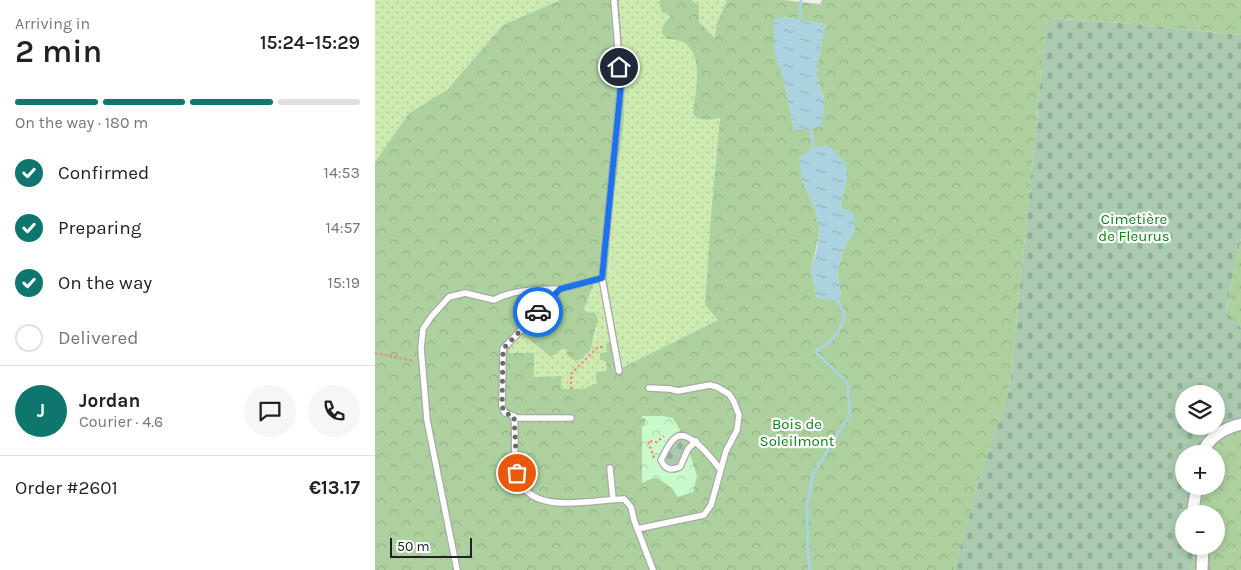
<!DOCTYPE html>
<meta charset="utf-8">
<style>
body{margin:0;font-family:Karla,sans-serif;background:#f6f6f6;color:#222;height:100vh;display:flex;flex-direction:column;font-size:19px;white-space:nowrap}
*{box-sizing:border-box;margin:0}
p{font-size:16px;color:#767676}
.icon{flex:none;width:28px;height:28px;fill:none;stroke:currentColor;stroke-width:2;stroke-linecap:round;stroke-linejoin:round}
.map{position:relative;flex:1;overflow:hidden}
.panel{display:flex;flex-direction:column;background:#fff;width:375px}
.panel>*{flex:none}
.fabs{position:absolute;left:800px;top:385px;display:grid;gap:10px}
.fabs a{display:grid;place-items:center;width:50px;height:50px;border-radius:50%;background:#fff;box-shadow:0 2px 8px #0003;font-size:25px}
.scale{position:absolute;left:15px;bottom:12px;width:82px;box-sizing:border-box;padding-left:5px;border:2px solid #222;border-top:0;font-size:14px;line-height:18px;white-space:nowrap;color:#222;-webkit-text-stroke:4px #fff;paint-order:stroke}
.pin{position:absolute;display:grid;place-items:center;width:42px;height:42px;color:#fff;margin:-21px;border:2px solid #fff;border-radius:50%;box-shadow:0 1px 5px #0007}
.courier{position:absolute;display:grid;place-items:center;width:50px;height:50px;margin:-25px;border:4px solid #1a73e8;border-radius:50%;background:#fff;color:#222;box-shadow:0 1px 6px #0007}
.head em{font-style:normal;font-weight:600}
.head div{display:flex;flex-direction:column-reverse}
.head{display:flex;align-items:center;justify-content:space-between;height:85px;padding:0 15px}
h1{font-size:32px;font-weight:600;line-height:38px}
.bar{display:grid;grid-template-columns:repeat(4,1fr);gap:8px 5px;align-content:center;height:60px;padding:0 15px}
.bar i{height:6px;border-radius:4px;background:#e0e0e0}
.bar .on{background:#0f766e}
.bar p{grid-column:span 4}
.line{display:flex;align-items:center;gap:12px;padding:0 15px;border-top:1px solid #e0e0e0}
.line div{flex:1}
.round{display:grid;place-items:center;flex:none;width:52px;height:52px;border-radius:26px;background:#f6f6f6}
ol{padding:0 15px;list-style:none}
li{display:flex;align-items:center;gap:15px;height:55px}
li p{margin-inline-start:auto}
li .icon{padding:5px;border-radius:50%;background:#0f766e;color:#fff;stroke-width:4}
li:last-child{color:#767676}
li i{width:28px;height:28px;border:2px solid #e0e0e0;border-radius:50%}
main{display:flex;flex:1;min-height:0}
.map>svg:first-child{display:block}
.grass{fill:url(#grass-dots)}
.forest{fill:url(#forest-crowns);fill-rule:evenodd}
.cemetery{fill:url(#cemetery-stones)}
.park{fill:url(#park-crowns)}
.water{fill:url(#water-ripples)}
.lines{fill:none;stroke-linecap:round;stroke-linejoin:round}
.stream{stroke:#aad3df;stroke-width:3}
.service-casing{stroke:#a9a9a9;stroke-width:8}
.minor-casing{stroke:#a9a9a9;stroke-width:14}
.path{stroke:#fa8072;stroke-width:2;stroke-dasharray:2.5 2.5;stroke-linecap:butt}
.service{stroke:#fff;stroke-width:5.5}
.minor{stroke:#fff;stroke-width:11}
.done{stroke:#6b6a68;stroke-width:5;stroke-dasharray:0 9}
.route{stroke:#1a73e8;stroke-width:6}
.labels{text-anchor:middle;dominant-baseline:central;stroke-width:4.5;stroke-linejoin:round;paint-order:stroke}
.park-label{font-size:15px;fill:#0c8416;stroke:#fff}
</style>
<main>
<section class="panel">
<div class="head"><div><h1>2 min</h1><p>Arriving in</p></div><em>15:24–15:29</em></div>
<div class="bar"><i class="on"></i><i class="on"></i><i class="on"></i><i></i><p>On the way · 180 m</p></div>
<ol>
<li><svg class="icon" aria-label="check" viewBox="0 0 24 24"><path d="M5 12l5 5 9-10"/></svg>Confirmed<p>14:53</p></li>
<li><svg class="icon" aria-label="check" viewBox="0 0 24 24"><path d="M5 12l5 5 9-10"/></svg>Preparing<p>14:57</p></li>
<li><svg class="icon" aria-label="check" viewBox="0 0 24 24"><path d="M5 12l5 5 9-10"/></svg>On the way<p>15:19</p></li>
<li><i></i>Delivered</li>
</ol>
<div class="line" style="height:90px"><b class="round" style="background:#0f766e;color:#fff">J</b><div><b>Jordan</b><p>Courier · 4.6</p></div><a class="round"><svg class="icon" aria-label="chat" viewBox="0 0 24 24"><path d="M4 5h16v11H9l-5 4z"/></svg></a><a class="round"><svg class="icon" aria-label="phone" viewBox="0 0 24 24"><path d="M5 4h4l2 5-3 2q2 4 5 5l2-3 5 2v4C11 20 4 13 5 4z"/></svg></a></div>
<div class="line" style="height:65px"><div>Order #2601</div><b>€13.17</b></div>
</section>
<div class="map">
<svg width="866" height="570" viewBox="0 0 866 570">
<defs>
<pattern id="grass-dots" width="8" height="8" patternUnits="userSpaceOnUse" patternTransform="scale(1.25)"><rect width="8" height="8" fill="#cdebb0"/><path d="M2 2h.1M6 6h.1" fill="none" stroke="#b0c997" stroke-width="1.8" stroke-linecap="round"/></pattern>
<pattern id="forest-crowns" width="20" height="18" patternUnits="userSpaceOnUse" patternTransform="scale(1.25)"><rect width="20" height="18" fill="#add19e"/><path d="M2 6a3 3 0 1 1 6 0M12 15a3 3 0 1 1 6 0" fill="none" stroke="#95b388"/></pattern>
<pattern id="cemetery-stones" width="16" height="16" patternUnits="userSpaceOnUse" patternTransform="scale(1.25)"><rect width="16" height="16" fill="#aacbaf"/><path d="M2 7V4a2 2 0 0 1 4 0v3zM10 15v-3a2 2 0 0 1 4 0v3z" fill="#92ae96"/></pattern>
<pattern id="park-crowns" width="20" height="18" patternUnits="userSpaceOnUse" patternTransform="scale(1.25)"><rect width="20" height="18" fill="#c8facc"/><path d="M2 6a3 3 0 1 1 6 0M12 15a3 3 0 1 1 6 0" fill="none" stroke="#acd6af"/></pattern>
<pattern id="water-ripples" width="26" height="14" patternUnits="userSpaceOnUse" patternTransform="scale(1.25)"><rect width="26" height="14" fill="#aad3df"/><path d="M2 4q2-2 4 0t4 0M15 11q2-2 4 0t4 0" fill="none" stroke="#92b5bf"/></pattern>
</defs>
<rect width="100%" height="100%" fill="#f2efe9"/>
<path class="grass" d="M 0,0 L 185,0 L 128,25 L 72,90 L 34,113 L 0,162 Z
M 244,0 L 285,0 L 284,3 L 296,16 L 292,39 C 333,41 321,84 318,113 L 321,118 L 331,120 L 345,117 L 336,214 L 330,305 L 343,320 L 247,369 L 232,280 L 237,213 L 249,120 L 250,88 Z
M 316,0 L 352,0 L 341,25 L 340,38 L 323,22 L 324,5 Z
M 224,279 L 236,342 L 232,352 L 232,372 L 222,384 L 217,387 L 211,389 L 186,389 L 186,376 L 159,377 L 132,353 L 143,334 L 155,340 L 176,357 L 186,349 L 216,349 L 222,329 L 213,313 L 209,309 L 220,280 Z"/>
<path class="forest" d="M 185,0 L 244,0 L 250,88 L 249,120 L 237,213 L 232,280 L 247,368 L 343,320 L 330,305 L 336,214 L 345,118 L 331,120 L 321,118 L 318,113 C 321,84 333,40 292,39 L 287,33 L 289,24 L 296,16 L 287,12 L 284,3 L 285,0 L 316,0 L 324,5 L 324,22 L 340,38 L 341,25 L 352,0 L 409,0 L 445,4 L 447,0 L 866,0 L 866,35 L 760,24 L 672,18 L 635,386 L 607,470 L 579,570 L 0,570 L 0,162 L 34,113 L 72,90 L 128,25 ZM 408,17 L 450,24 L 441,73 L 450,102 L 419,130 L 410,83 ZM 472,177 L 465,208 L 480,229 L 468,250 L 462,272 L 466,295 L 442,298 L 436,270 L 445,231 L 440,209 L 427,180 ZM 224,279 L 236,342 L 231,344 L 232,352 L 225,353 L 225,359 L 231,362 L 232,371 L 221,372 L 222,384 L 217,384 L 217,386 L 211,387 L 211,389 L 186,389 L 186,376 L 159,377 L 159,353 L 133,353 L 143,334 L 155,340 L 176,357 L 187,349 L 191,349 L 192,355 L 200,361 L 206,359 L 216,349 L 223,319 L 219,312 L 213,313 L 209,309 L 220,280 Z
M 866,238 L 866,328 L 851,313 Z
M 866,418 L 866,570 L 816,570 L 821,546 L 841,546 L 841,514 L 810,514 L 816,486 L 841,486 L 841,454 L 824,454 L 830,428 L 841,426 L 841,425 Z"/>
<path class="cemetery" d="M 672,18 L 760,24 L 866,35 L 866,238 L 851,312 L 866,328 L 866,418 L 841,425 L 841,394 L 809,394 L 809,426 L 836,426 L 830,428 L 824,454 L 809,454 L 809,486 L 816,486 L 810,514 L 809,514 L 809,546 L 821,546 L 816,570 L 579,570 L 607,470 L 635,386 Z
M 306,438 L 312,448 L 305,464 L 300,467 L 292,465 L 289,460 L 299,440 Z"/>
<path class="park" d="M 267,416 L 288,416 L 298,418 L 307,434 L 299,440 L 289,460 L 294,467 L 302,466 L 314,451 L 322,476 L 318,492 L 303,497 L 294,486 L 282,478 L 273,480 L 267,483 L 267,426 L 270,426 L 270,418 L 267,418 Z"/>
<path class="water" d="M 408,17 L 450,24 L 441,73 L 450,102 L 446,126 L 436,129 L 419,130 L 410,83 L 400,56 L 398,19 Z
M 453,145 L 471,163 L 472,177 L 465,207 L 478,213 L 480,229 L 468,250 L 462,272 L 466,295 L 461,301 L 442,298 L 436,270 L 442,248 L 445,231 L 440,209 L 427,180 L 424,158 L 439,147 Z"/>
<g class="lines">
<path class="stream" d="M 424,22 L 426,0
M 435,127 L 439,151
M 435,570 L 433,552 L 432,507 L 438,474 L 475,414 L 472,382 L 440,352 C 456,342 465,335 470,315 L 460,296"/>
<defs>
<path id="service" d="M 239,0 L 246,83 L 227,278 L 244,371
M 227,278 L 185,289 L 128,349 L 127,406 L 130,413 L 139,416 C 141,432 138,460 142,474 C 153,518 218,499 249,499 L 256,507 L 259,520 L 278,570
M 139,418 L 196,418
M 321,441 L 313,449 L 305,467 C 295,471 290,469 286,460 C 290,453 293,444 299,439 C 312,425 338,460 345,469
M 235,468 L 238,499
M 262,529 L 329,515 L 336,505 L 351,451 L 362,430 L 364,415 L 359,402 L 354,394 L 342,387 L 335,385 L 303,391 L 295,389 L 274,388
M 82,570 L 52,420 L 46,348 L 48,329 L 56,317 L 74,297 L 90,293 L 119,300 C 139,289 163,290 185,289"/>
<path id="minor" d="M 828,454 C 832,437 850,428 866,424
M 819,514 L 818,509 L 822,486
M 827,570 L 828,546"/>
</defs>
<use href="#service" class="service-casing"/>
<use href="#minor" class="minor-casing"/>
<path class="path" d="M 0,353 L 39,361
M 196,389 L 196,374 L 222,348 L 230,346
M 279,458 L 273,441 L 282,442 L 289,436"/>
<use href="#service" class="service"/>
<use href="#minor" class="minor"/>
</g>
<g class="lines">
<path class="done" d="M 142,473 L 139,416 L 130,413 L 127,406 L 128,349 L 163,312"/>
<path class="route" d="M 163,312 L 185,289 L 227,278 L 246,84 L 244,67"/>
</g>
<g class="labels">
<g class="park-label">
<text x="759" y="219">Cimetière<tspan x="759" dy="17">de Fleurus</tspan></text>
<text x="422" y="424">Bois de<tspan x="422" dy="17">Soleilmont</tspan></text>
</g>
</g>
</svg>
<div class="fabs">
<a><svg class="icon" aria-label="layers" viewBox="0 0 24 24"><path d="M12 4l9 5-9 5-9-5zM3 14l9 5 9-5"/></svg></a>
<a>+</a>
<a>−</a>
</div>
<div class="scale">50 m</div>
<div class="pin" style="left:142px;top:473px;background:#ea580c"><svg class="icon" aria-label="bag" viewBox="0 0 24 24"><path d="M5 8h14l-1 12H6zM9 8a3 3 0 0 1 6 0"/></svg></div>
<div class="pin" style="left:244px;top:67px;background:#1f2937"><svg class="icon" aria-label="home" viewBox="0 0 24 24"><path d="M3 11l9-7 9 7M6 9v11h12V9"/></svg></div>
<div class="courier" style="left:163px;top:312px"><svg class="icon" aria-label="car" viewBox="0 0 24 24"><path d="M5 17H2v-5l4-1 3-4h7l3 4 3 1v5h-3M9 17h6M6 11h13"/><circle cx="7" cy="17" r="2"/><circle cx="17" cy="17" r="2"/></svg></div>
</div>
</main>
